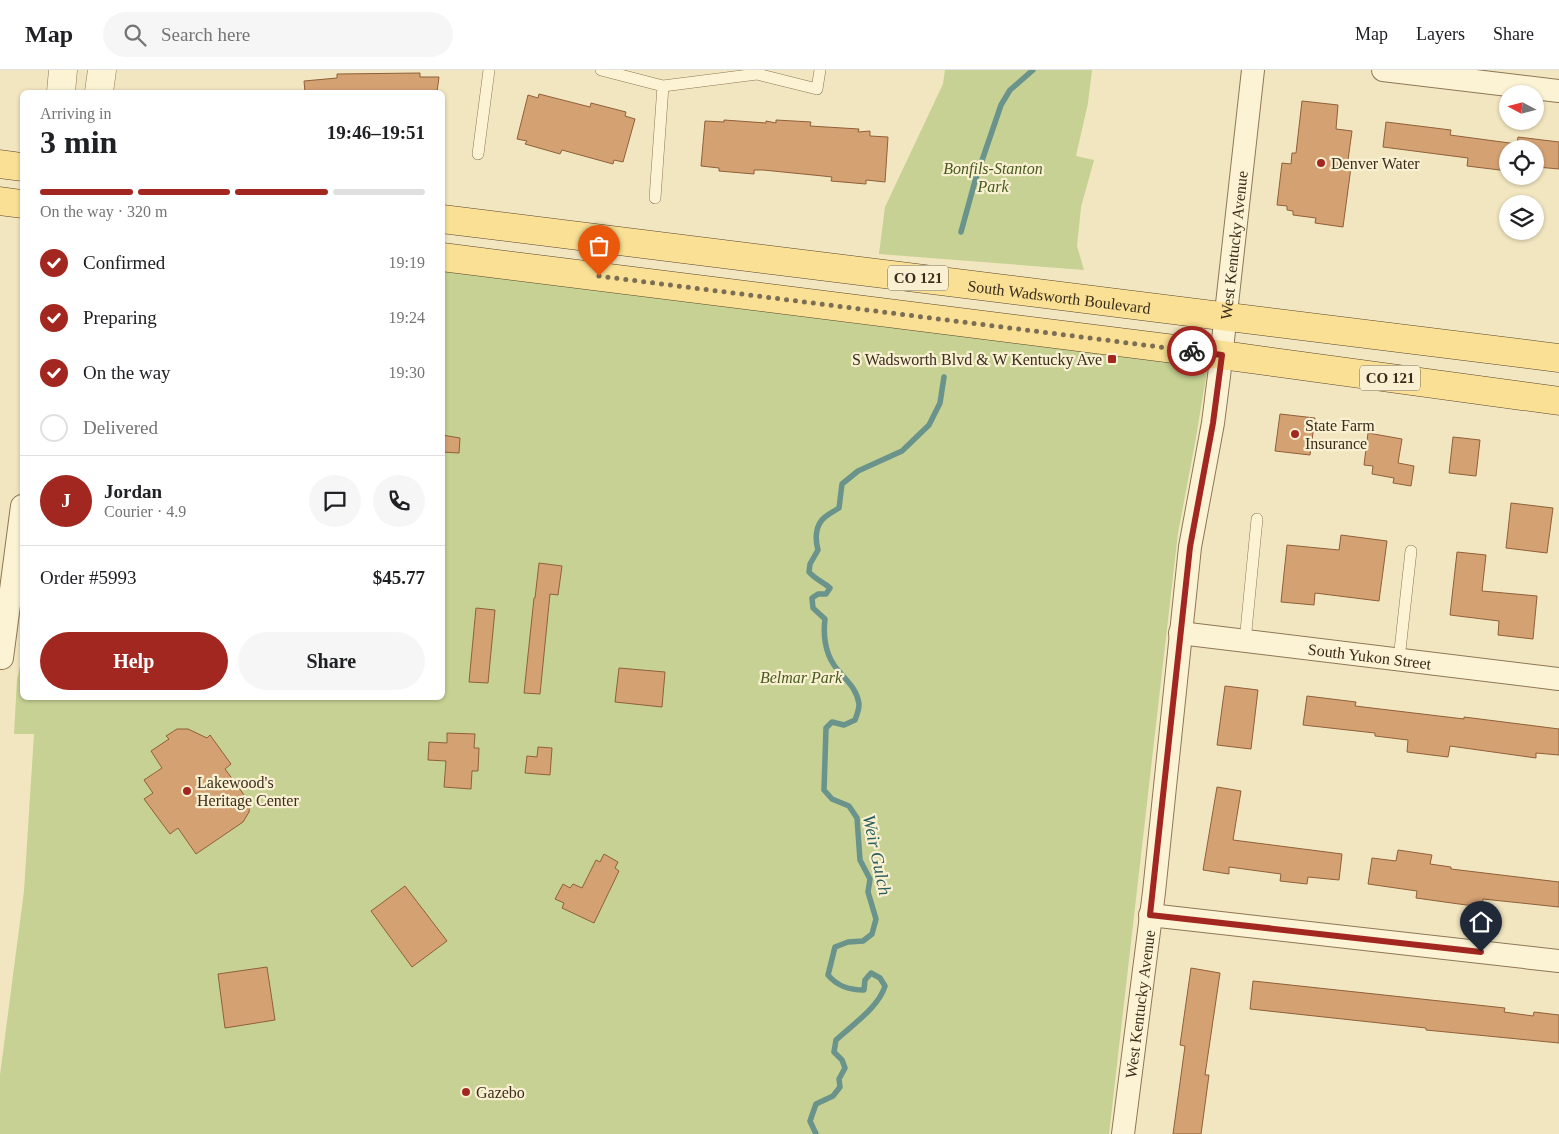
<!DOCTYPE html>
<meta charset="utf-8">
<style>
body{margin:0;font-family:"Times New Roman",serif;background:#f6f6f6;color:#202124;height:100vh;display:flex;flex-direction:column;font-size:19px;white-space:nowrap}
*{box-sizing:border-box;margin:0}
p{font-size:16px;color:#757577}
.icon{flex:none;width:28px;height:28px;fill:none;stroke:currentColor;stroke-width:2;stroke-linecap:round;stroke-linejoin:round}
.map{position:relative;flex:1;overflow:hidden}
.drawer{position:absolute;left:20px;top:20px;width:425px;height:610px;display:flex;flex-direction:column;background:#fff;border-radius:8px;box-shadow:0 1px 4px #0004}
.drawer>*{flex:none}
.needle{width:32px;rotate:277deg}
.fabs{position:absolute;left:1499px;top:15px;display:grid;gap:10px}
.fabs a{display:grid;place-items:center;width:45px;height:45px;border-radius:50%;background:#fff;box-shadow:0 1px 4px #0004;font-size:25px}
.pin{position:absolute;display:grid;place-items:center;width:42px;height:42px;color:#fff;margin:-51px -21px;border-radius:50% 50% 50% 0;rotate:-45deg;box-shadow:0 0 5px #0007}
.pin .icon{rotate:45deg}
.courier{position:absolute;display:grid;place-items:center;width:50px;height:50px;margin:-25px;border:4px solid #a22720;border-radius:50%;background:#fff;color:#222;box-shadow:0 1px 6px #0007}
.headline em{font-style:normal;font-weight:700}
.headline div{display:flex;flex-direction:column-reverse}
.headline{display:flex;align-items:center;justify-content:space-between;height:85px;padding:0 20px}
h1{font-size:32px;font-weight:700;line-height:38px}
.bar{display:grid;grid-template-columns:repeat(4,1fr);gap:8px 5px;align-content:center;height:60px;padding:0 20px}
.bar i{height:6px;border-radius:4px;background:#e0e0e0}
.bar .active{background:#a22720}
.bar p{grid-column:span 4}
.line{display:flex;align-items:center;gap:12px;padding:0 20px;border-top:1px solid #e0e0e0}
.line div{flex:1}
.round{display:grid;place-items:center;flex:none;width:52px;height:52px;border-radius:26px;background:#f6f6f6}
ol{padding:0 20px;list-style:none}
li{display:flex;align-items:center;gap:15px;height:55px}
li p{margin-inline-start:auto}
li .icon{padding:5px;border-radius:50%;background:#a22720;color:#fff;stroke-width:4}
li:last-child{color:#757577}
li i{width:28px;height:28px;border:2px solid #e0e0e0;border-radius:50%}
.cta{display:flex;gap:10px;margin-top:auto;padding:10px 20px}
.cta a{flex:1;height:58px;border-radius:30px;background:#a22720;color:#fff;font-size:20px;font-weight:700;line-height:58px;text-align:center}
.cta a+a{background:#f6f6f6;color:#202124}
header{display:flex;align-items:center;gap:30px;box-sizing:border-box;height:70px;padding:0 25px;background:#fff;border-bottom:1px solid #e0e0e0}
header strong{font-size:24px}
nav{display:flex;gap:28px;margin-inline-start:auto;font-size:18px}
.search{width:350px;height:45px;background:#f6f6f6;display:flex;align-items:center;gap:12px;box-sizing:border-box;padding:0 18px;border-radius:28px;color:#757577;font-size:19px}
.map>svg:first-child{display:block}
.green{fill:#c6d193}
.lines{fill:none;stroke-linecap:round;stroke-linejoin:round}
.stream{stroke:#69938b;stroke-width:5.5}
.building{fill:#d4a172;stroke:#8f6039}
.service-casing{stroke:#8d7756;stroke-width:12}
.minor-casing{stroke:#8d7756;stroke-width:24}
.tertiary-casing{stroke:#8d7756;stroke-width:29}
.primary-casing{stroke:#5b442b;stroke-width:29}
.service{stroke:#fcf3d4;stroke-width:11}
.minor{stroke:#fcf3d4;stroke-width:22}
.tertiary{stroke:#fcf3d4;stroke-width:28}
.primary{stroke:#f9e094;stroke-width:28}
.done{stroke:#7b6e55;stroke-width:5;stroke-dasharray:0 9}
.route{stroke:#a22720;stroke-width:6}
.poi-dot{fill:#a22720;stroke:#f9f0d1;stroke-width:2}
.labels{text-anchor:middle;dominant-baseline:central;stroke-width:4.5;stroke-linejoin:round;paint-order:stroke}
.shield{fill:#f9f0d1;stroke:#746852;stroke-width:1}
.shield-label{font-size:15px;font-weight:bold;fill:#3b2d1c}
.poi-label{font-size:16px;fill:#3b2d1c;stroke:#f9f0d1;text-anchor:start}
.park-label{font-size:16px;font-style:italic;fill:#485a20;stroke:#f9f0d1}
.street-label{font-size:16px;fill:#3b2d1c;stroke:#f9f0d1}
.water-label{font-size:18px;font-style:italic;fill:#2a5d5d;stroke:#f9f0d1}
</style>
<header>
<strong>Map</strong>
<div class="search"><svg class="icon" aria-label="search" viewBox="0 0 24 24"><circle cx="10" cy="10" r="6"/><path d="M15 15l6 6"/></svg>Search here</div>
<nav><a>Map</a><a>Layers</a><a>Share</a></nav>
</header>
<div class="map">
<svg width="1559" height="1064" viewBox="0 0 1559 1064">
<rect width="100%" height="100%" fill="#f2e6c0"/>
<path class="green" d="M 945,0 L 1092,0 L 1088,33 L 1076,86 L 1094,90 L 1081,137 L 1077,176 L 1084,200 L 879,184 L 885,137 L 943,14 Z
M 443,200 L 1208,295 L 1195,373 L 1178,463 L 1109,1064 L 0,1064 L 0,1005 L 24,821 L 34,664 L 14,664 L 17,610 L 22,587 L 22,628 L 442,628 Z"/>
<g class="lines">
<path class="stream" d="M 961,162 L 975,111 L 1001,35 L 1010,20 L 1033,0
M 816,1064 L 810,1051 L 816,1034 L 833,1026 L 840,1017 L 839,1009 L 845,998 L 842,990 L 834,982 L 836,970 C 852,955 879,937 885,916 L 880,908 L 871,903 L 865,910 L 864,920 C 850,920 838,917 828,905 L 835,877 L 848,872 L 863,871 L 872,864 L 876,849 L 868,822 L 870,809 L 860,790 L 857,748 L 849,736 L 832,729 L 824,720 L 826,658 L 832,652 L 844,655 L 855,650 C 857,645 859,639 859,634 C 857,617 843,608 834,595 C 825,582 823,564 825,549 L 813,538 L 812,528 L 818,524 L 826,524 L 830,518 C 823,512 815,509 809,502 L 810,494 L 818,480 C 815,469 815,455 825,447 C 829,444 834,441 839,438 L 842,414 L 858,401 L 902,381 L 929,355 L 940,333 L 944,307"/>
</g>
<path class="building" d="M 420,3 L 420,7 L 439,7 L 437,22 L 305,22 L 304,11 L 337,8 L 337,4 Z
M 539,24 L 590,37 L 591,33 L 626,42 L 625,46 L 635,49 L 623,92 L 614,90 L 613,94 L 562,80 L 560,84 L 525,74 L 527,71 L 517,69 L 528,25 L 538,28 Z
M 1302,31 L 1338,35 L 1336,59 L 1352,61 L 1348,90 L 1352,90 L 1343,157 L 1315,153 L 1316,148 L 1293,145 L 1293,141 L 1287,140 L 1287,136 L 1277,135 L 1282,93 L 1291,94 L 1292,83 L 1296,83 Z
M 724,50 L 766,53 L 766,51 L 776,53 L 776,50 L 811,52 L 810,56 L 859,59 L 858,62 L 870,61 L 870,66 L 888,67 L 885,112 L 866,110 L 866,114 L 831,111 L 832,107 L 823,106 L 763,100 L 754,100 L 754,104 L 719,101 L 719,98 L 701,96 L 705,51 L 724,52 Z
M 1386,52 L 1451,60 L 1450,65 L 1517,74 L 1518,67 L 1559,72 L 1559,99 L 1537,97 L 1535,105 L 1535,79 L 1508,79 L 1508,101 L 1467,96 L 1468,88 L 1383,77 Z
M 1280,344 L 1315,348 L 1310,385 L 1275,381 Z
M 1368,363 L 1402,369 L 1398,393 L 1414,396 L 1411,416 L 1393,413 L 1394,408 L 1372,404 L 1373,396 L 1364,395 Z
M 442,365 L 460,368 L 459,383 L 442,382 Z
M 1453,367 L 1480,370 L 1476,406 L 1449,403 Z
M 1511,433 L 1553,438 L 1547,483 L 1506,478 Z
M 1341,465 L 1387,471 L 1379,531 L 1315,523 L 1314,535 L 1281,532 L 1287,475 L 1339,480 Z
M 1457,482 L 1486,485 L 1482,521 L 1537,526 L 1533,569 L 1498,565 L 1499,551 L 1450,545 Z
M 539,493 L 562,496 L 558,525 L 550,524 L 540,624 L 524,623 L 534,528 L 535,528 Z
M 476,538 L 495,540 L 488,613 L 469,612 Z
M 619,598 L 665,602 L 662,637 L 615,632 Z
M 1225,616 L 1258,620 L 1251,679 L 1217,675 Z
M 1307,626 L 1356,632 L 1355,636 L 1464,649 L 1464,647 L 1559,659 L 1559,685 L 1536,683 L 1536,688 L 1450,676 L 1448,687 L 1407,682 L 1408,670 L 1375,666 L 1375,663 L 1303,655 Z
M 177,659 L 188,659 L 207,668 L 210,665 L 231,694 L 225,699 L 250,733 L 249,742 L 243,752 L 196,784 L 178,758 L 170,764 L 144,729 L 153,723 L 144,710 L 162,698 L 151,681 L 169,669 L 166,666 Z
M 447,663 L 475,664 L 474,678 L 479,678 L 478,701 L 472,701 L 471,719 L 444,717 L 446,691 L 428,690 L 429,672 L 447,673 Z
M 538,677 L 552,678 L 550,705 L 525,703 L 527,686 L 537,687 Z
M 1217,717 L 1241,721 L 1233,770 L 1342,784 L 1339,810 L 1308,807 L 1307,814 L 1280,811 L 1281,804 L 1229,797 L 1229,804 L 1203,800 Z
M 1398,780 L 1432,785 L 1430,794 L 1451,797 L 1451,799 L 1559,812 L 1559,837 L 1483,829 L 1482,837 L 1459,834 L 1416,828 L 1417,821 L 1368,814 L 1372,788 L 1396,791 Z
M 604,784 L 618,792 L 615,798 L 619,801 L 594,853 L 562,838 L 564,833 L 555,829 L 563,814 L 570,818 L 573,814 L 582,818 L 596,790 L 600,792 Z
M 405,816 L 447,871 L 412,897 L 371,841 Z
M 267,897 L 275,950 L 225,958 L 218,904 Z
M 1191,898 L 1220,903 L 1205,1005 L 1209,1005 L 1201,1064 L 1173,1064 L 1185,976 L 1180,975 Z
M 1253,911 L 1505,938 L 1504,942 L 1533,946 L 1534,942 L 1559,945 L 1559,973 L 1426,960 L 1426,958 L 1250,939 Z"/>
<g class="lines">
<defs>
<path id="service" d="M 601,0 L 663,16 L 757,4 L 757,0
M 757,4 L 817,19 L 820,0
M 478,84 L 489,0
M 655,128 L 663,16
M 1245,571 L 1257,449
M 1399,589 L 1411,481"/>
<g id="minor">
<path d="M 1383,0 L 1559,21"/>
<path id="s1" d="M 1180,563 L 1559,609"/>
<path d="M 2,588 L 22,436"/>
<path d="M 1150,845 L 1559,891"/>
<path id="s2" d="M 1123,1064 L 1154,822 L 1190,477 L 1213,353 L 1219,306 L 1253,0"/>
</g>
<path id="tertiary" d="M 61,22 L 63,0
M 99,22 L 102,0"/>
<g id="primary">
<path d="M 0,94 L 22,97"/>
<path d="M 0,131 L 22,134"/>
<path id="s3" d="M 442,149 C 815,195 1187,244 1559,288"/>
<path d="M 442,187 L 1222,285 L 1559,331"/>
</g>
</defs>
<use href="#service" class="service-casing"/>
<use href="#minor" class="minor-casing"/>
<use href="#tertiary" class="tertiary-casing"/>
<use href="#primary" class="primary-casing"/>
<use href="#service" class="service"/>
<use href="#minor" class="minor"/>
<use href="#tertiary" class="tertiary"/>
<use href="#primary" class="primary"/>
</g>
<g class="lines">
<path class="done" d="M 599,206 L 1192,281"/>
<path class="route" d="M 1192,281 L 1222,285 L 1213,353 L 1190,477 L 1150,845 L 1481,882"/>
</g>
<g class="poi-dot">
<circle cx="1321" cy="93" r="5"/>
<rect x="1107" y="284" width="10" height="10" rx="2.5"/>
<circle cx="1295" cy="364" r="5"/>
<circle cx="187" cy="721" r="5"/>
<circle cx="466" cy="1022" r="5"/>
</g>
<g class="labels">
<g class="shield">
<rect x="888" y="195.5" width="60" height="25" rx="4"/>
<rect x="1360" y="295.5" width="60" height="25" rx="4"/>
</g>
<g class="shield-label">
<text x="918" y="208">CO 121</text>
<text x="1390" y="308">CO 121</text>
</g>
<g class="poi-label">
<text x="1331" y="93">Denver Water</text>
<text x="1102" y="289" text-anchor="end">S Wadsworth Blvd &amp; W Kentucky Ave</text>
<text x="1305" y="355">State Farm<tspan x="1305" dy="18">Insurance</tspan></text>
<text x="197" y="712">Lakewood's<tspan x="197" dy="18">Heritage Center</tspan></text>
<text x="476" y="1022">Gazebo</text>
</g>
<g class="park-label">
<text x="993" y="98">Bonfils-Stanton<tspan x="993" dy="18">Park</tspan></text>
<text x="801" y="607">Belmar Park</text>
</g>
<g class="street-label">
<text stroke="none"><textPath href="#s2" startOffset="896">West Kentucky Avenue</textPath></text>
<text stroke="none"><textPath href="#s3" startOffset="622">South Wadsworth Boulevard</textPath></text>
<text stroke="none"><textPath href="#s1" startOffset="191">South Yukon Street</textPath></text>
<text stroke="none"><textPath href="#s2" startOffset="131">West Kentucky Avenue</textPath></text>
</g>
<g class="water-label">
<text transform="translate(877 785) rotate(78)">Weir Gulch</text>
</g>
</g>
</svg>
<div class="fabs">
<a><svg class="needle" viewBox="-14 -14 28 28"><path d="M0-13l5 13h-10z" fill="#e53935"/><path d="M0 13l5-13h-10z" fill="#757577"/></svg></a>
<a><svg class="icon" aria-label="locate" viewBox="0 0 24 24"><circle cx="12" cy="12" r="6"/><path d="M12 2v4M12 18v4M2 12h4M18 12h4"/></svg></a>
<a><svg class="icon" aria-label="layers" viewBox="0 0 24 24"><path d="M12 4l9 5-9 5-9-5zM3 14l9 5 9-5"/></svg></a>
</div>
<div class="pin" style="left:599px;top:206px;background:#ea580c"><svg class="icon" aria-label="bag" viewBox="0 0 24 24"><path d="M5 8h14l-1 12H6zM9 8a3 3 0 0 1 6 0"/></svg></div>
<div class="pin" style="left:1481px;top:882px;background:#1f2937"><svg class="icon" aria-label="home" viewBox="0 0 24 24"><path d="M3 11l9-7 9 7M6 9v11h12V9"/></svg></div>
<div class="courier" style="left:1192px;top:281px"><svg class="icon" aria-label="bike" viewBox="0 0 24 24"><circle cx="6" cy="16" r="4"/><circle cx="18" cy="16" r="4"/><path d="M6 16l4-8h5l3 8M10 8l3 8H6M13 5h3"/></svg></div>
<section class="drawer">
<div class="headline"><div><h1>3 min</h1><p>Arriving in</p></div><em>19:46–19:51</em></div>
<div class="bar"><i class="active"></i><i class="active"></i><i class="active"></i><i></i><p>On the way · 320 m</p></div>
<ol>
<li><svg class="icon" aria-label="check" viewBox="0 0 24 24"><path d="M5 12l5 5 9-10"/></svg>Confirmed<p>19:19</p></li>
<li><svg class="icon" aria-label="check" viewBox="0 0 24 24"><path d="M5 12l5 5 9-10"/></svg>Preparing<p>19:24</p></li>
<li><svg class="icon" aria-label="check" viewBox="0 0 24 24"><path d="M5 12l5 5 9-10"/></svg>On the way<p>19:30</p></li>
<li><i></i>Delivered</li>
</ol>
<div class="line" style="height:90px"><b class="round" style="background:#a22720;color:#fff">J</b><div><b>Jordan</b><p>Courier · 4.9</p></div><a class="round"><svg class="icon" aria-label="chat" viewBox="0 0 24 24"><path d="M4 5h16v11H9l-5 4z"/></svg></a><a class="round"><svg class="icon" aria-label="phone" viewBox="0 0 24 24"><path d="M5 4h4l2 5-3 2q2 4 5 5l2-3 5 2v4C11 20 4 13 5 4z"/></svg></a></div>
<div class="line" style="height:65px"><div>Order #5993</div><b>$45.77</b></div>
<div class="cta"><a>Help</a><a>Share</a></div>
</section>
</div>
